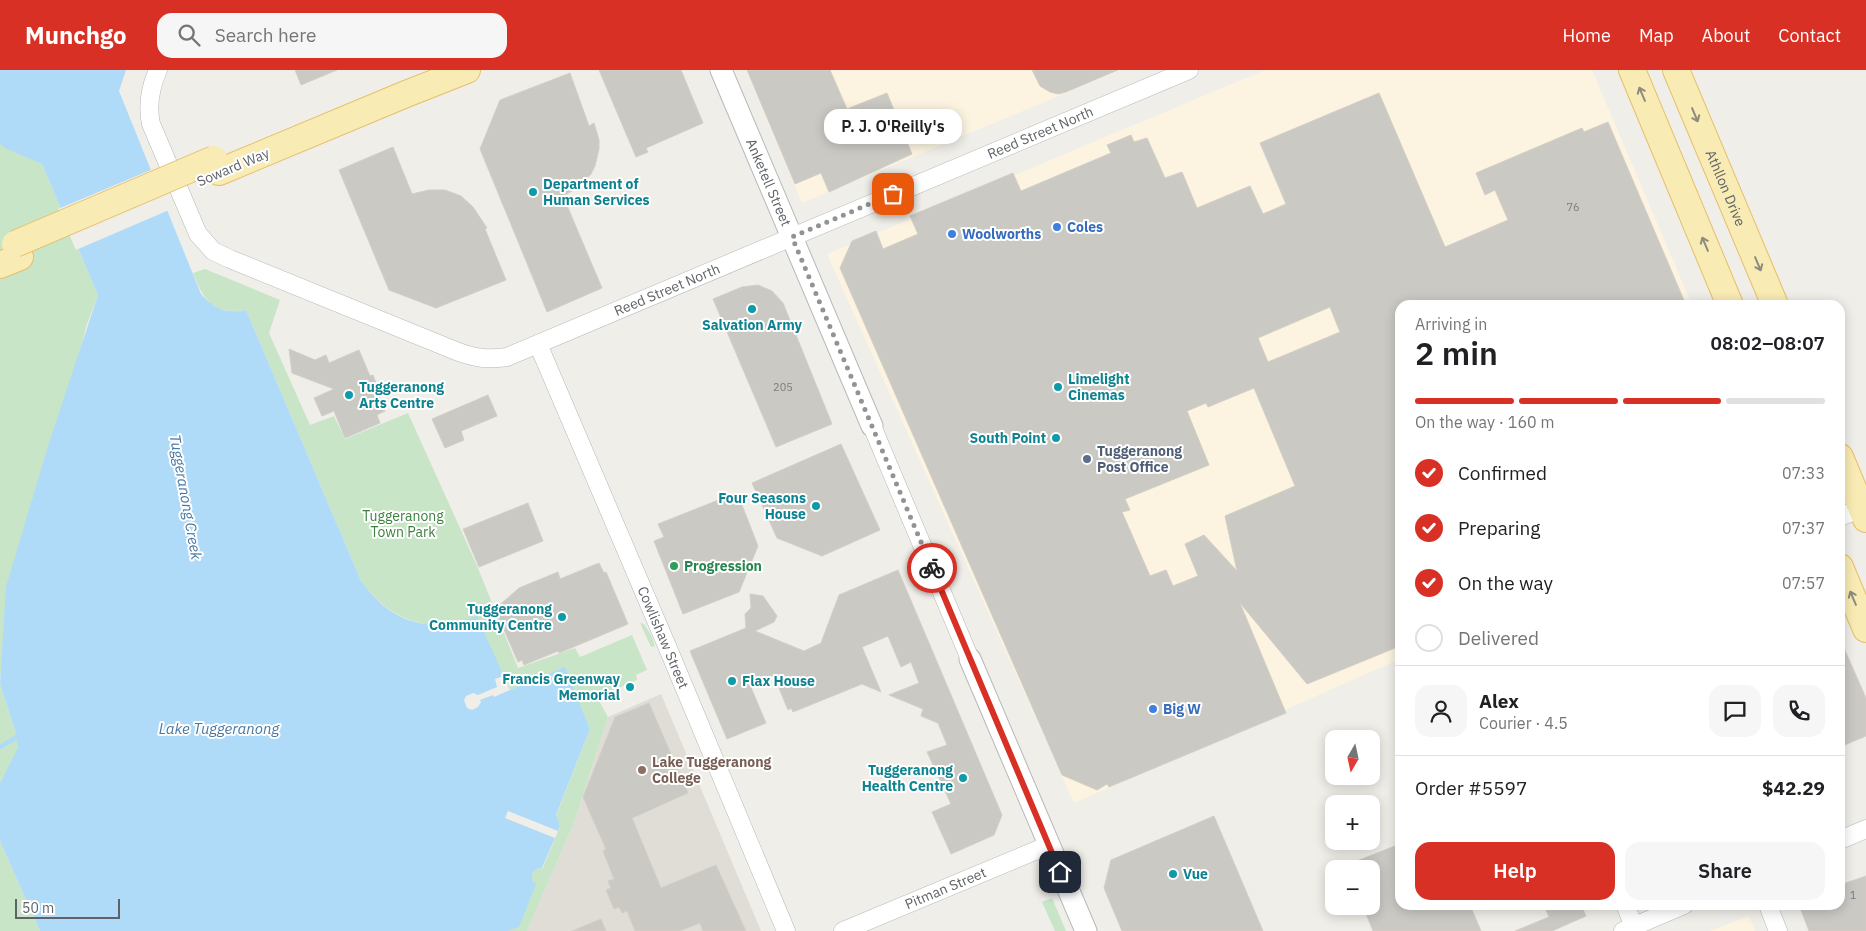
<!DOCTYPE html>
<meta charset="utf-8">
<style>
body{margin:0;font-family:"IBM Plex Sans",sans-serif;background:#f6f6f6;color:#202124;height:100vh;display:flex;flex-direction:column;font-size:19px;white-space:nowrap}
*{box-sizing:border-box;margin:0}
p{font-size:16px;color:#757577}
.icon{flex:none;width:28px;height:28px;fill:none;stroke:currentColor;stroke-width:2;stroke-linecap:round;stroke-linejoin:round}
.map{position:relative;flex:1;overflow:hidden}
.details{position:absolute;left:1395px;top:230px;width:450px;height:610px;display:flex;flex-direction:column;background:#fff;border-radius:15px;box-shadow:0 2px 12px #0003}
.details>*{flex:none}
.needle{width:32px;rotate:189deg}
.fabs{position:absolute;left:1325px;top:660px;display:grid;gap:10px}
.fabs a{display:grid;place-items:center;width:55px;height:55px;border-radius:10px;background:#fff;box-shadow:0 2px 12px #0003;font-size:25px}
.scale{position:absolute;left:15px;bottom:12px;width:105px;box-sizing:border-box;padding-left:5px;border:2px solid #5f6367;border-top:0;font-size:14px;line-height:18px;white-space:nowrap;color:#5f6367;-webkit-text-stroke:4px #fff;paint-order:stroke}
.pin{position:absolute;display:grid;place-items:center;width:42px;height:42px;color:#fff;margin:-21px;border-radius:10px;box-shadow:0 2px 8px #0006}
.courier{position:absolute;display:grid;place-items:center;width:50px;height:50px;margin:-25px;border:4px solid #d93025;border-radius:50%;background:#fff;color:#222;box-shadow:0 1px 6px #0007}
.bubble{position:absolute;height:35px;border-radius:15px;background:#fff;box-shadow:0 2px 12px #0003;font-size:16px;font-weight:600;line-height:35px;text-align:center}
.summary em{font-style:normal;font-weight:600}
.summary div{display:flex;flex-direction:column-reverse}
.summary{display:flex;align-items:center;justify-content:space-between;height:85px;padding:0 20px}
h1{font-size:32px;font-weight:600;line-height:38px}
.bar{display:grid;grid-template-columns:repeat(4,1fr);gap:8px 5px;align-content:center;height:60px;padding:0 20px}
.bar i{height:6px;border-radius:4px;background:#e0e0e0}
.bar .active{background:#d93025}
.bar p{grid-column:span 4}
.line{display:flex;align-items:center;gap:12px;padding:0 20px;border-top:1px solid #e0e0e0}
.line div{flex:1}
.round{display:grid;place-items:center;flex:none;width:52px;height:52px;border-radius:15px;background:#f6f6f6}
ol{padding:0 20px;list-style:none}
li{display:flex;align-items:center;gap:15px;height:55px}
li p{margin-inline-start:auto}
li .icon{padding:5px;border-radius:50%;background:#d93025;color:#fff;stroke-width:4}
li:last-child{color:#757577}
li i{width:28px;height:28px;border:2px solid #e0e0e0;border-radius:50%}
.cta{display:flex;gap:10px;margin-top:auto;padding:10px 20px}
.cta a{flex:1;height:58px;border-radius:15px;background:#d93025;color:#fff;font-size:20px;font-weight:600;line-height:58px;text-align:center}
.cta a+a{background:#f6f6f6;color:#202124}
header{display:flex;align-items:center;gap:30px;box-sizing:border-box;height:70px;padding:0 25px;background:#d93025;color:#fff}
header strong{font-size:24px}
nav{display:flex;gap:28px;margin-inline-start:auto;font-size:18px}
.search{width:350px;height:45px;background:#f6f6f6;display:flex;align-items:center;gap:12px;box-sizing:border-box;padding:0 18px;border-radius:15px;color:#757577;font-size:19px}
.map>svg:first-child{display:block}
.commercial{fill:#fcf4e1}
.education{fill:#e0ddd6}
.green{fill:#c8e5c7}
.water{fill:#afdbf8}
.pier{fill:#f0eee8}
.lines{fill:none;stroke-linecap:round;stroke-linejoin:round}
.stream{stroke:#afdbf8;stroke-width:4.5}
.building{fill:#cbc9c4;stroke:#d4cfc6;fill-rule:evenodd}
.minor-casing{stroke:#b5b8bb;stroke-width:19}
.tertiary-casing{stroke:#b5b8bb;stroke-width:23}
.primary-casing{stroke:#e7bf6a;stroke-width:28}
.minor{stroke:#fff;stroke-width:18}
.tertiary{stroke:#fff;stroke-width:21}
.primary{stroke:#f9ebb4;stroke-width:26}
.primary-bridge-casing{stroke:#e7bf6a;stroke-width:28;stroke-linecap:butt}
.primary-bridge{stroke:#f9ebb4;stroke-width:26}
.oneway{stroke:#8d8c7e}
.done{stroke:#929494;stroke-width:5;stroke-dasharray:0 9}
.route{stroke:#d93025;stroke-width:6}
.culture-dot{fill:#0f9aa8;stroke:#fff;stroke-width:2}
.shop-dot{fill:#3f7fe0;stroke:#fff;stroke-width:2}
.service-dot{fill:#5c6f8a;stroke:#fff;stroke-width:2}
.leisure-dot{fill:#2e9e5b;stroke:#fff;stroke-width:2}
.education-dot{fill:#8d6e63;stroke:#fff;stroke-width:2}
.labels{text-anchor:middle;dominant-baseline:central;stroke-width:4;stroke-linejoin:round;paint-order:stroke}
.number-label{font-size:11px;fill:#7a7c7e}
.street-label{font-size:14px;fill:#5f6367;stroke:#fff}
.culture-label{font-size:14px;font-weight:bold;fill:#0d838f;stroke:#fff;text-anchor:start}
.shop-label{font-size:14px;font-weight:bold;fill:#366cbe;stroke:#fff;text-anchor:start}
.service-label{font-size:14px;font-weight:bold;fill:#4e5e75;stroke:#fff;text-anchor:start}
.park-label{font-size:14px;fill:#3c803d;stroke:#fff}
.leisure-label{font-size:14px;font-weight:bold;fill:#27864d;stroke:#fff;text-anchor:start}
.education-label{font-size:14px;font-weight:bold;fill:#785e54;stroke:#fff;text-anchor:start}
.water-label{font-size:15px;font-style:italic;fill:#4878a2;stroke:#fff}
</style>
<header>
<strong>Munchgo</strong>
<div class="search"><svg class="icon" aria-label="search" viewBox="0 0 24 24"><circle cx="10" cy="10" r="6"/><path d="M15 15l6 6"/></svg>Search here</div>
<nav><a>Home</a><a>Map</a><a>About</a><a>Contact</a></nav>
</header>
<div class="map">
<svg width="1866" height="861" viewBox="0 0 1866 861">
<rect width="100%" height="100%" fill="#f0eee8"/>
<path class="commercial" d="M 746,0 L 1121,0 L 802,133 Z
M 1265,0 L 1592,0 L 1692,235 L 1400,235 L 1400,589 L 1074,733 L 827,184 Z
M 1749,846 L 1755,861 L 1710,861 Z"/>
<path class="education" d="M 661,624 L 761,861 L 527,861 L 574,753 L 608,647 Z"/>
<path class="green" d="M 0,0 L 42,94 L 98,225 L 86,257 L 0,607 Z
M 205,199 L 280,230 L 269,263 L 310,355 L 334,346 L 345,369 L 408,343 L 478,498 L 518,598 L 575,578 L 580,587 L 632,565 L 647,600 L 636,605 L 637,610 L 597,627 L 608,647 L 574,753 L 527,861 L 509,861 L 519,857 L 534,812 C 530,807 531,802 536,799 L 543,798 L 560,756 L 556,746 L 590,659 L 565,598 L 510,620 L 503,606 L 459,553 C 416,561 386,544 361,511 L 246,240 C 213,245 204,231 193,203 Z
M 640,553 L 644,554 L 651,565 L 655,576 L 651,577 Z
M 0,614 L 15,660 L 19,678 L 0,713 Z
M 0,771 L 40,861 L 0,861 Z
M 1052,828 L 1066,861 L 1055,861 L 1042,832 Z"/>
<path class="water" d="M 0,0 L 126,0 L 119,21 L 201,224 C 214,239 226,244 246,240 L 361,511 C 393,554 427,564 477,546 L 510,620 L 565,597 L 590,659 L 556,745 L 560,756 L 542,798 L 536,799 L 532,803 L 532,810 L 536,814 L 519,857 L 509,861 L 40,861 L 0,771 L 0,713 L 18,678 L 15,660 L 0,614 L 6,517 L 48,376 L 98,225 L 42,94 L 5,78 L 0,74 Z"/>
<path class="pier" d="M 153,99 L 169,140 L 76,180 L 58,139 Z
M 503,606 L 510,620 L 494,627 L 493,625 L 480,630 L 481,632 L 478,637 L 472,640 L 467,638 L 464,630 L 466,626 L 473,623 L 478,625 L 497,617 L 495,609 Z
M 508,741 L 558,761 L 555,768 L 505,748 Z"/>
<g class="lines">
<path class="stream" d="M 0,677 L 20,665"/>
</g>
<path class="building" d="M 295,0 L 337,0 L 301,15 Z
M 599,0 L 681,0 L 703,53 L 646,78 L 648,82 L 636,87 Z
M 747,0 L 830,0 L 847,39 L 887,23 L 912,84 L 829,122 L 821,103 L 795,114 Z
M 1032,0 L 1118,0 L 1066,22 L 1058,24 L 1050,22 L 1040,16 Z
M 570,3 L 589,56 L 594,53 L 599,70 L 599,79 L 595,96 L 591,104 L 579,117 L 563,126 L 602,218 L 547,242 L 480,79 L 500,30 Z
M 1379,23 L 1445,177 L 1508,150 L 1495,120 L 1485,125 L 1476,103 L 1582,58 L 1584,62 L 1608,52 L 1686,235 L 1400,235 L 1400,576 L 1307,614 L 1240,533 L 1286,643 L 1109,717 L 1107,714 L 1097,720 L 1062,705 L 840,198 L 852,171 L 876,161 L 883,179 L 918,164 L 910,146 L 1013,103 L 1021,121 L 1111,83 L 1107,75 L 1131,65 L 1134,72 L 1147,68 L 1165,108 L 1182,102 L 1197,138 L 1250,116 L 1263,144 L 1286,134 L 1260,73 ZM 1330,237 L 1340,262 L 1268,292 L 1258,268 ZM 1254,318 L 1295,416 L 1225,446 L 1237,501 L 1204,465 L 1185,474 L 1198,506 L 1173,516 L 1166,500 L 1150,506 L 1122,442 L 1130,440 L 1125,429 L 1209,395 L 1187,341 L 1206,333 L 1208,337 Z
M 393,77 L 412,124 L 429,120 L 445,120 L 461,126 L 473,137 L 487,158 L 485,159 L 506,210 L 436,238 L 389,220 L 339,100 Z
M 758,215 L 772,221 L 783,233 L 832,354 L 776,377 L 713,229 L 742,217 Z
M 289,279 L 315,290 L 326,285 L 329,293 L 359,280 L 370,306 L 373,305 L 377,316 L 375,317 L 385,341 L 377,345 L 380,353 L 345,368 L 334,341 L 322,346 L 314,328 L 334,319 L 292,303 Z
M 488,325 L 497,346 L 461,361 L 464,370 L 445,378 L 432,349 Z
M 841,374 L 880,460 L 822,486 L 777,468 L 752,413 Z
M 731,425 L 734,433 L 740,430 L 758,476 L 739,522 L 683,544 L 654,471 L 664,467 L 658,454 Z
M 528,433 L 543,471 L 479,497 L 463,459 Z
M 599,493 L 604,503 L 606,502 L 628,554 L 559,583 L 558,581 L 524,595 L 522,590 L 518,592 L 495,539 L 519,518 L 558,502 L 560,509 Z
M 898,500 L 1002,745 L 994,765 L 951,784 L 932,742 L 951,734 L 927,682 L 947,675 L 938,653 L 921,646 L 923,639 L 889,625 L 919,613 L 911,592 L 901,597 L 888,566 L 862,577 L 881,622 L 862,614 L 793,642 L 791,638 L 788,640 L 774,606 L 750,615 L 766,653 L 727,669 L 690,581 L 746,558 L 745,544 L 751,538 L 750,524 L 763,526 L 777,546 L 774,552 L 755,561 L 804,581 L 821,573 L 839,525 Z
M 1840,569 L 1866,628 L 1866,666 L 1840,677 Z
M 649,633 L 688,723 L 632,748 L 661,818 L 716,795 L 746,861 L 703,861 L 700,853 L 680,861 L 635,861 L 627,841 L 622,843 L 619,837 L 614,839 L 606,820 L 611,818 L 608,811 L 614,809 L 603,781 L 606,779 L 583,727 L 615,647 Z
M 1214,746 L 1263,861 L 1122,861 L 1104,818 L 1111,790 Z
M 1400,774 L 1400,835 L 1470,835 L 1481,861 L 1373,861 L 1363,836 L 1371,836 L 1371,799 L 1339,798 Z
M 1866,806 L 1866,861 L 1809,861 L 1799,835 L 1840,835 L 1840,815 Z
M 1544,835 L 1581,835 L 1586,846 L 1552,861 L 1515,861 L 1549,847 Z
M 601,849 L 606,861 L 572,861 Z"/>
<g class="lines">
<defs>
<g id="minor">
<path id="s1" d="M 158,0 C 150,18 147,35 151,54 L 198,164 L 213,181 L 230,189 L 456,281 C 474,288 488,290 507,287 L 1189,0"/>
<path id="s2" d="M 538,274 L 667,576 L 786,861"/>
<path d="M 872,356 L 970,589"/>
<path d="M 1840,447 L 1866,436"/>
<path d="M 1840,770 L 1866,759"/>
<path d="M 1625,835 L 1634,856"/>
<path d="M 1768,835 L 1778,861"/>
<path id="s3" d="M 843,861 L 1049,775"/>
<path d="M 1623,861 L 1684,835"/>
</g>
<g id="tertiary">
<path id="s4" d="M 721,0 L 872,356"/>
<path d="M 970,589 L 1086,861"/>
</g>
<g id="primary">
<path d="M 1632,0 L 1730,235"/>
<path id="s5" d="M 1676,0 L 1775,235"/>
<path d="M 219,102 L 406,24 L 467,0"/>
<path d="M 0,195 L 20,187"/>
<path d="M 1840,387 L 1866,449"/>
<path d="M 1840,497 L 1866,559"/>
</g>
</defs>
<use href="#minor" class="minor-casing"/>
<use href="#tertiary" class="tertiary-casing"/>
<use href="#primary" class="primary-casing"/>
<use href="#minor" class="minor"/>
<use href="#tertiary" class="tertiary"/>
<use href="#primary" class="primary"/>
<defs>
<path id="primary-bridge" d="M 15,174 L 214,89"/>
</defs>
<use href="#primary-bridge" class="primary-bridge-casing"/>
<use href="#primary-bridge" class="primary-bridge"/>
</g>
<defs><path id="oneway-shaft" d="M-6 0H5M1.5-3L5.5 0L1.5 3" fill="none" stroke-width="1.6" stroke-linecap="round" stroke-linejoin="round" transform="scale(1.25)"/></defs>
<g class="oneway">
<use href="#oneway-shaft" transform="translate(1642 24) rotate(-113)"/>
<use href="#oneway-shaft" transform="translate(1695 45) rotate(67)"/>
<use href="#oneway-shaft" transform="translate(1705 174) rotate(-113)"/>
<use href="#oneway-shaft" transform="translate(1758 194) rotate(67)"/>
<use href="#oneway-shaft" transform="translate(1853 528) rotate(-113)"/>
</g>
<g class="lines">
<path class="done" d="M 893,124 L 792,167 L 932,498"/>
<path class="route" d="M 932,498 L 1060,802"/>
</g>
<g class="culture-dot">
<circle cx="533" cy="122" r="5"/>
<circle cx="752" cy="239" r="5"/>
<circle cx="1058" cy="317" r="5"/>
<circle cx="349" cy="325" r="5"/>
<circle cx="1056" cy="368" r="5"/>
<circle cx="816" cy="436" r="5"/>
<circle cx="562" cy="547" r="5"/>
<circle cx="732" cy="611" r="5"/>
<circle cx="630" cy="617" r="5"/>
<circle cx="963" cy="708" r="5"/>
<circle cx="1173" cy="804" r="5"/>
</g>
<g class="shop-dot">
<circle cx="1057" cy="157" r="5"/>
<circle cx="952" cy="164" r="5"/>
<circle cx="1153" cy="639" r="5"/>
</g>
<circle class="service-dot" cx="1087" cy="389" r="5"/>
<circle class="leisure-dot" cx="674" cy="496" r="5"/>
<circle class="education-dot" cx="642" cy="700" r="5"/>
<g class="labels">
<g class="number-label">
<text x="1573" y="137">76</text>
<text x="783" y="317">205</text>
<text x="1853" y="825">1</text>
</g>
<g class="street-label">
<text stroke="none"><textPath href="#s1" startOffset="1091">Reed Street North</textPath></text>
<text transform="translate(233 97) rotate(-23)">Soward Way</text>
<text stroke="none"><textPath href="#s4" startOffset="122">Anketell Street</textPath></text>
<text stroke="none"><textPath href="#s5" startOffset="128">Athllon Drive</textPath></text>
<text stroke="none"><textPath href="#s1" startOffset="686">Reed Street North</textPath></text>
<text stroke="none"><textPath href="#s2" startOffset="319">Cowlishaw Street</textPath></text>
<text stroke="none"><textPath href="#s3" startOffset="111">Pitman Street</textPath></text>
</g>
<g class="culture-label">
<text x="543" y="114">Department of<tspan x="543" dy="16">Human Services</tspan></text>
<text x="752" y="255" text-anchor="middle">Salvation Army</text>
<text x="1068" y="309">Limelight<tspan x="1068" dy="16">Cinemas</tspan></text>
<text x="359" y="317">Tuggeranong<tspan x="359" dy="16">Arts Centre</tspan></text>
<text x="1046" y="368" text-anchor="end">South Point</text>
<text x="806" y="428" text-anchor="end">Four Seasons<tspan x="806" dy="16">House</tspan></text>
<text x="552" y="539" text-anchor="end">Tuggeranong<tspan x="552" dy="16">Community Centre</tspan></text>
<text x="620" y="609" text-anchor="end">Francis Greenway<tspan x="620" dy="16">Memorial</tspan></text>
<text x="742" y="611">Flax House</text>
<text x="953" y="700" text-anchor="end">Tuggeranong<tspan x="953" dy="16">Health Centre</tspan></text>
<text x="1183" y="804">Vue</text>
</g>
<g class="shop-label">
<text x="1067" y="157">Coles</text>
<text x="962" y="164">Woolworths</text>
<text x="1163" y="639">Big W</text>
</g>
<g class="service-label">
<text x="1097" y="381">Tuggeranong<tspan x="1097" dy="16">Post Office</tspan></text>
</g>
<g class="park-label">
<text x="403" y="446">Tuggeranong<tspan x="403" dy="16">Town Park</tspan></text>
</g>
<g class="leisure-label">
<text x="684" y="496">Progression</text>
</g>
<g class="education-label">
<text x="652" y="692">Lake Tuggeranong<tspan x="652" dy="16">College</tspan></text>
</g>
<g class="water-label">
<text transform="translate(186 427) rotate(80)">Tuggeranong Creek</text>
<text x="219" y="658">Lake Tuggeranong</text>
</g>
</g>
</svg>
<div class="fabs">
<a><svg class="needle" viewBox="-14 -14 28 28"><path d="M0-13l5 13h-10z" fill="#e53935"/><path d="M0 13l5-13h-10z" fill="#757577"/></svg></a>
<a>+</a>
<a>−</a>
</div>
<div class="scale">50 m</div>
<div class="pin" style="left:893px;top:124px;background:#ea580c"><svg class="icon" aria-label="bag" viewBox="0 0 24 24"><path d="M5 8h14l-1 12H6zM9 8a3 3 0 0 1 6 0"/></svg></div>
<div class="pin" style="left:1060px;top:802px;background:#1f2937"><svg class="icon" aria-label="home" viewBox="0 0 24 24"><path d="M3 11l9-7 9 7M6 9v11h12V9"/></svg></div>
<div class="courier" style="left:932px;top:498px"><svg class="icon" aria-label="bike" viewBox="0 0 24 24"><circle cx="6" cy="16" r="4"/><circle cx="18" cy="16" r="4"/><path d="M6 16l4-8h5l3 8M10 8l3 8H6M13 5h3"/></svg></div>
<div class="bubble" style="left:824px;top:39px;width:138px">P. J. O'Reilly's</div>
<section class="details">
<div class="summary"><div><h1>2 min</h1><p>Arriving in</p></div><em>08:02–08:07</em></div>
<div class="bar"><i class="active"></i><i class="active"></i><i class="active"></i><i></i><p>On the way · 160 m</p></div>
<ol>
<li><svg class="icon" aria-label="check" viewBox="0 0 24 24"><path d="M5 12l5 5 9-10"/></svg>Confirmed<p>07:33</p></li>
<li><svg class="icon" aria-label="check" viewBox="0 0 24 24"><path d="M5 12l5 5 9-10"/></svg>Preparing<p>07:37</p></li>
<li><svg class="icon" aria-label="check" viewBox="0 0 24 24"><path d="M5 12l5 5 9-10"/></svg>On the way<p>07:57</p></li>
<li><i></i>Delivered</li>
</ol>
<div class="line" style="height:90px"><a class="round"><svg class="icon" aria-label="person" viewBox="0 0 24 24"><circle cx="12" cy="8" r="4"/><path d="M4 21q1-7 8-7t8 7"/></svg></a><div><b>Alex</b><p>Courier · 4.5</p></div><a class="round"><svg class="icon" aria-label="chat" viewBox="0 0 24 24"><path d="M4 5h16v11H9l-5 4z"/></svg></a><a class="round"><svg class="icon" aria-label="phone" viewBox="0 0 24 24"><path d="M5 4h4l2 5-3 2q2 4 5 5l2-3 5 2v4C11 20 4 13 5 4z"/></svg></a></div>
<div class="line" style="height:65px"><div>Order #5597</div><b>$42.29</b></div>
<div class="cta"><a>Help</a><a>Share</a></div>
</section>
</div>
